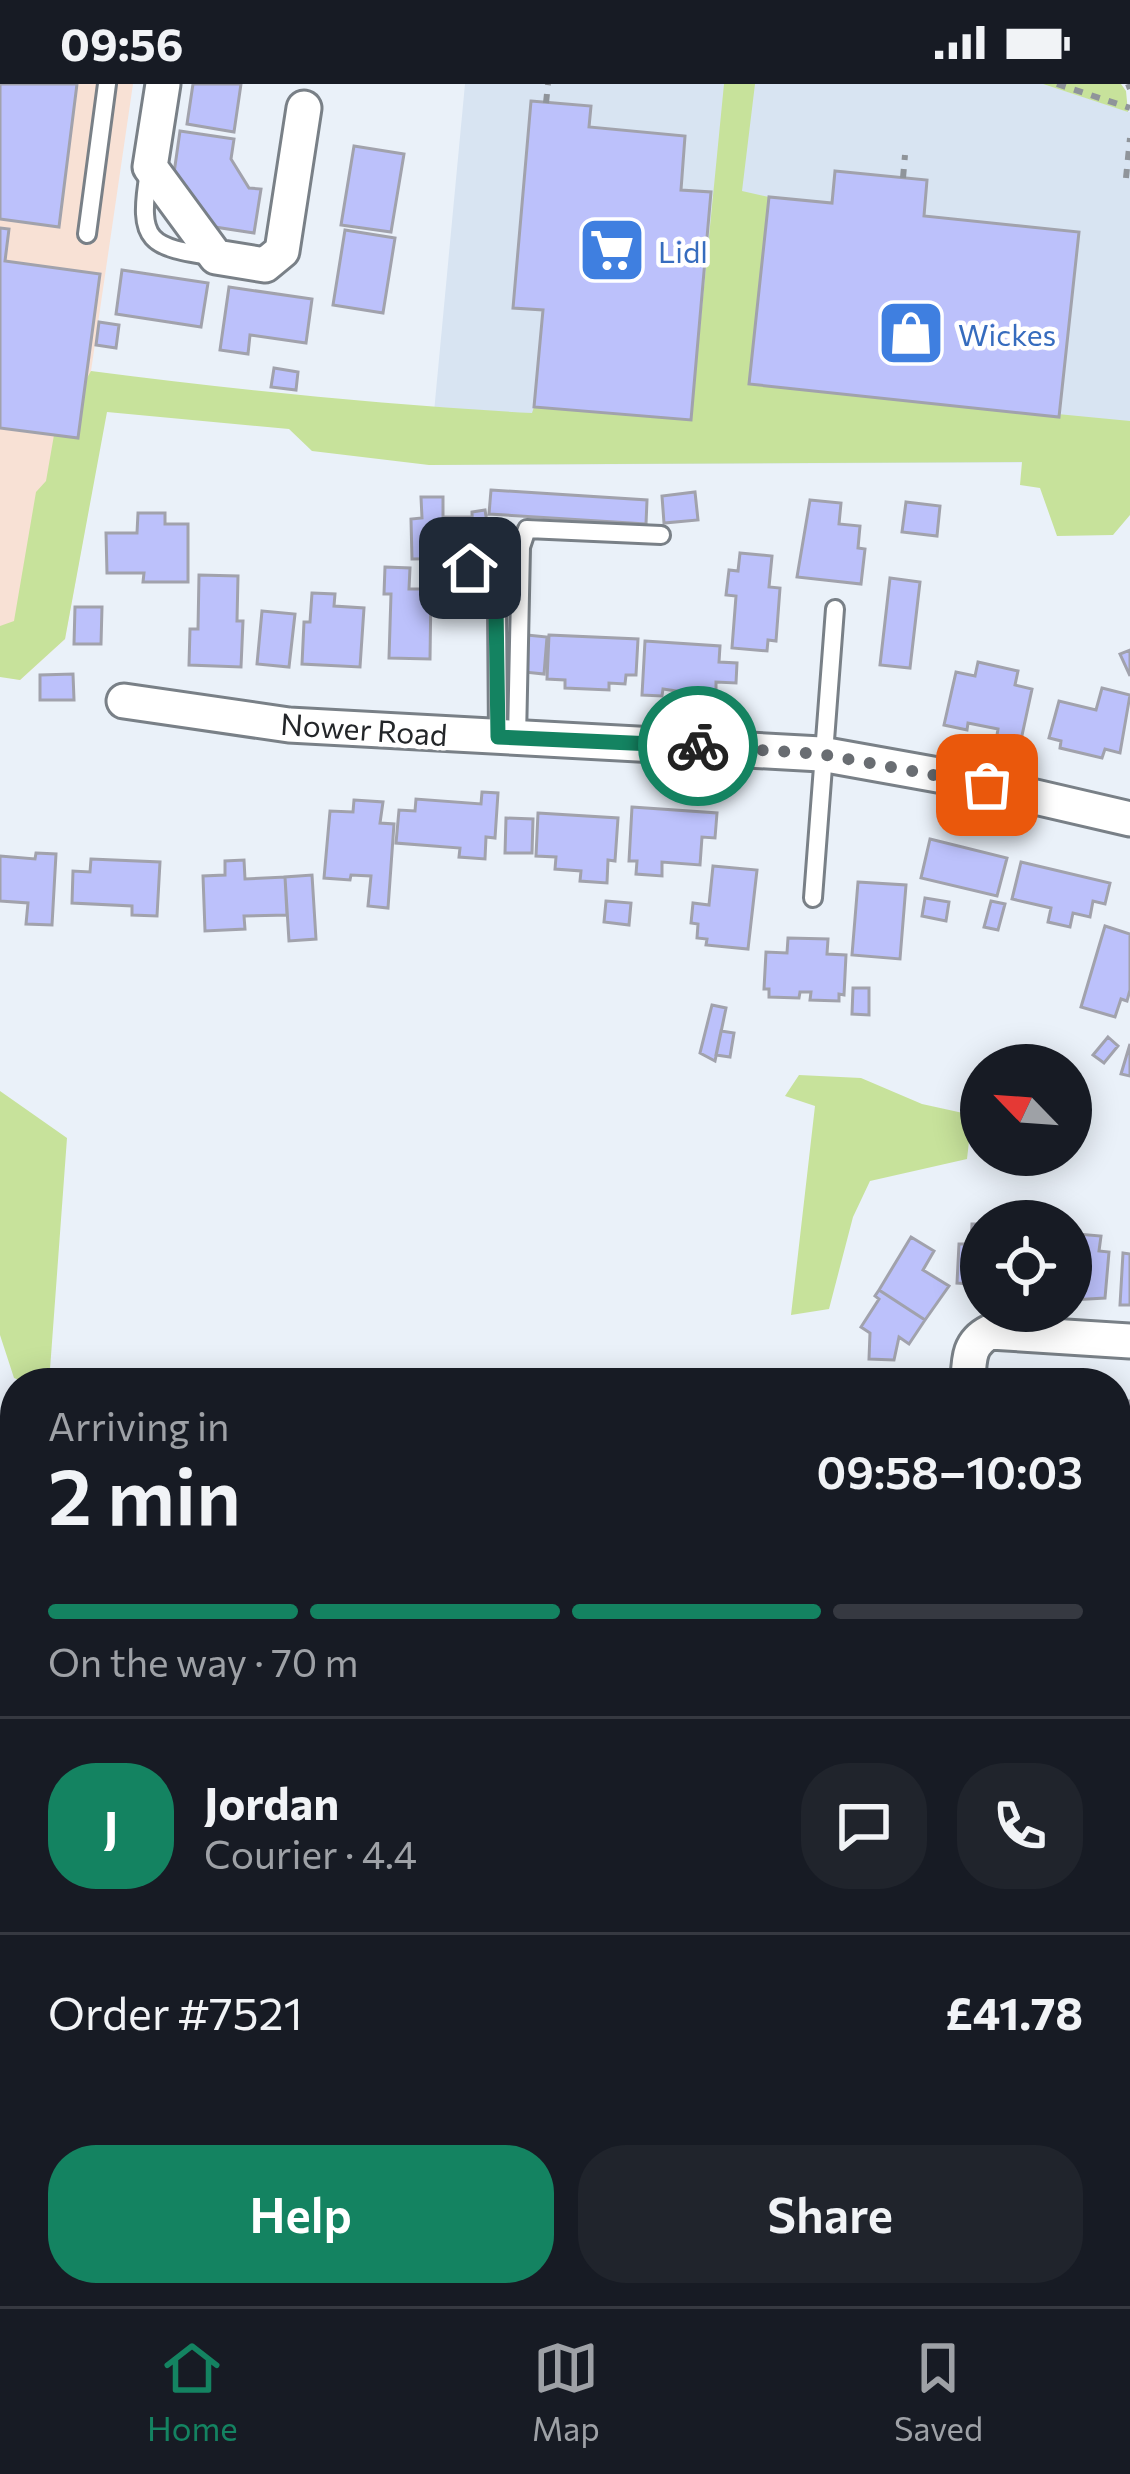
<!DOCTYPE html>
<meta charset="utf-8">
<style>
body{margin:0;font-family:Commissioner,sans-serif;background:#20242c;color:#f1f3f6;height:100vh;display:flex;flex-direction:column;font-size:45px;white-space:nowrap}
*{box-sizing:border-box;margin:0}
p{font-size:39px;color:#9ea1a6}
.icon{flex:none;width:66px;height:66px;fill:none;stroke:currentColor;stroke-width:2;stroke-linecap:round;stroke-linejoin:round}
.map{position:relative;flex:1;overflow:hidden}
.side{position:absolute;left:0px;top:1284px;width:1131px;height:939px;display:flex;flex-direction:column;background:#171b24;border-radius:48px 48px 0 0;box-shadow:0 6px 30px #0003}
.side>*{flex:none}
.needle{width:78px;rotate:295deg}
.tools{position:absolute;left:960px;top:960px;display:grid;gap:24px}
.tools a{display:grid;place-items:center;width:132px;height:132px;border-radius:50%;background:#171b24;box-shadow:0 6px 30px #0003;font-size:60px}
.pin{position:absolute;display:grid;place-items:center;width:102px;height:102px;color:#fff;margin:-51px;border-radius:24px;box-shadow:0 6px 18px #0006}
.courier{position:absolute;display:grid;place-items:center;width:120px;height:120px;margin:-60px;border:9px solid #148361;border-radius:50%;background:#fff;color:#222;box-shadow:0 3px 15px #0007}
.overview em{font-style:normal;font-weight:600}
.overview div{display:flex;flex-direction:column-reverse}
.overview{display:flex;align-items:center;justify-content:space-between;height:204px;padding:0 48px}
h1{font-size:78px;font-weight:600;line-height:90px}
.bar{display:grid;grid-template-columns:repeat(4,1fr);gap:18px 12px;align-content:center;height:144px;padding:0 48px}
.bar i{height:15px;border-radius:9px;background:#363941}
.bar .active{background:#148361}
.bar p{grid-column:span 4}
.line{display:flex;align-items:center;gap:30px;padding:0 48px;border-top:3px solid #363941}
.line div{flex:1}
.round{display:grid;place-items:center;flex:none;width:126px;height:126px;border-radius:48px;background:#20242c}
.button{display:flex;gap:24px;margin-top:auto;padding:24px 48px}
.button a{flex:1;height:138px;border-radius:48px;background:#148361;color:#fff;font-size:48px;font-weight:600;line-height:138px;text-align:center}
.button a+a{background:#20242c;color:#f1f3f6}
.status{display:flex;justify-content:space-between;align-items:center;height:84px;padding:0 60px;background:#171b24;direction:ltr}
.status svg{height:33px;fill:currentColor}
.tab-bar{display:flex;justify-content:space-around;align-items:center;height:168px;border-top:3px solid #363941;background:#171b24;font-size:33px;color:#9ea1a6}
.tab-bar a{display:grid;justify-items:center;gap:6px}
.tab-bar .active{color:#148361}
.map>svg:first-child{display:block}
.built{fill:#d8e4f2}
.industrial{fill:#f8e1d5}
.education{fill:#fae0db}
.green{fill:#c7e29b}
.building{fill:#bcc1fb;stroke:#a1a2ac;stroke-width:3}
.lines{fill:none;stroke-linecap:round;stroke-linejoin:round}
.service-casing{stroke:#798087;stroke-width:22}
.minor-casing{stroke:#798087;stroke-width:39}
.path{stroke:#8f949a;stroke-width:6;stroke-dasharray:9 9;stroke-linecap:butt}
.service{stroke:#fff;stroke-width:16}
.minor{stroke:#fff;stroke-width:33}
.done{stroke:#696d72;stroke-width:12;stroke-dasharray:0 21.6}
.route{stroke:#148361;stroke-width:15}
.labels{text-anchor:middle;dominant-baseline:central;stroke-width:9;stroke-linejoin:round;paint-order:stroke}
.shop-label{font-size:30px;fill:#366cbe;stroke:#fff;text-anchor:start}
.street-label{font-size:30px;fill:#232629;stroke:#fff}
</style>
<div class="status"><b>09:56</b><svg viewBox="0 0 49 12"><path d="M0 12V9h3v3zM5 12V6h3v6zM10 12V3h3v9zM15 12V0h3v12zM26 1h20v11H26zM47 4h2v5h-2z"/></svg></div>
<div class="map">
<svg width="1130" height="2222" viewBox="0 0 1130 2222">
<rect width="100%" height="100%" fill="#eaf1f9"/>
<path class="built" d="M 465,0 L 1043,0 L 1130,28 L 1130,378 L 429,381 Z"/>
<path class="industrial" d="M 0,0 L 133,0 L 91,287 L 106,328 L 65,555 L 20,596 L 0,592 Z"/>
<path class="education" d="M 1116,1616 L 1130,1617 L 1130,2222 L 738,2222 L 739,2208 L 1116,2208 Z"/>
<path class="green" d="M 724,0 L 755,0 L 742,107 L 769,113 L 750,300 L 1130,337 L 1130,431 L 1113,451 L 1057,452 L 1040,404 L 1020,401 L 1022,378 L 429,381 L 312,367 L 289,345 L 107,328 L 65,555 L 20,596 L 0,593 L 0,542 L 14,537 L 36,408 L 46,397 L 54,351 L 91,287 C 238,306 384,321 532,329 L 534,323 L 691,336 Z
M 1043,0 L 1121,0 L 1126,7 L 1128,28 Z
M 799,991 L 861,994 L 922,1020 L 972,1031 L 967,1075 L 870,1097 L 853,1133 L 829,1225 L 791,1231 L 815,1022 L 785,1012 Z
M 0,1007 L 67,1054 L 49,1299 L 26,1299 L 14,1294 L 0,1251 Z
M 1116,1605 L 1130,1607 L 1130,1707 L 1116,1705 Z
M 1126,1925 L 1130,1925 L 1130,2222 L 1106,2222 L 1107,2208 L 1116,2208 L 1116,2106 Z
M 101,2208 L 347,2208 L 348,2222 L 103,2222 Z
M 739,2208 L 803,2208 L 803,2222 L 738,2222 Z
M 1047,2208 L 1097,2208 L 1096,2222 L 1046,2222 Z"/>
<path class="building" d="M 0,0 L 77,0 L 59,143 L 0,135 Z
M 193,0 L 241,0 L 234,48 L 187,40 Z
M 531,17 L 591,22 L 589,43 L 685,52 L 681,106 L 711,108 L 691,336 L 534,323 L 543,226 L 513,224 Z
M 180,47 L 234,55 L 231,75 L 249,104 L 261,105 L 254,149 L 215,143 L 174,89 Z
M 354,62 L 404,70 L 391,148 L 341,141 Z
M 835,87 L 927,96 L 924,132 L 1079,148 L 1059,333 L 749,300 L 769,113 L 832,119 Z
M 0,144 L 9,145 L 5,177 L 100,190 L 78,354 L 0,344 Z
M 345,146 L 395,154 L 383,229 L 333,221 Z
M 122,186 L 208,199 L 201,243 L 116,230 Z
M 229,203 L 312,215 L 306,259 L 250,251 L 248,270 L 220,266 Z
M 99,238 L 119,241 L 116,264 L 96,261 Z
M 274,284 L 298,288 L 296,306 L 271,303 Z
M 491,406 L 647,416 L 646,440 L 489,430 Z
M 695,408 L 698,436 L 664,439 L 662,412 Z
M 421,413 L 443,413 L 443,433 L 472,433 L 473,474 L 412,475 L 411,435 L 422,434 Z
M 810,416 L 841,419 L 839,440 L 860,442 L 858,464 L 865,465 L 861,500 L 797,493 Z
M 906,418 L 940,422 L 937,452 L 902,448 Z
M 485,426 L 491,463 L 473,467 L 472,428 Z
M 138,429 L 165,429 L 165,440 L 188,440 L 188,498 L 143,498 L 144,489 L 107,489 L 106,449 L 137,449 Z
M 740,469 L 772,472 L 769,503 L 780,504 L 776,557 L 768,556 L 767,567 L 732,564 L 736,512 L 726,511 L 729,486 L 738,487 Z
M 385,483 L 410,484 L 409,505 L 431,505 L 430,575 L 389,574 L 391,510 L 384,510 Z
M 199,491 L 238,492 L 237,537 L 243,537 L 241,583 L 189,581 L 190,545 L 198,545 Z
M 890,494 L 920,498 L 910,584 L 880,581 Z
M 448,498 L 470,498 L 469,528 L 448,528 Z
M 312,509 L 335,510 L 334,522 L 364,524 L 360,583 L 302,580 L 304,538 L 310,538 Z
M 75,523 L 102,523 L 101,560 L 74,560 Z
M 262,527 L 295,530 L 289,583 L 257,580 Z
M 527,551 L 547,553 L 544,590 L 524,588 Z
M 549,551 L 638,555 L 636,591 L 626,591 L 625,600 L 609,599 L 609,606 L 565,604 L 565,596 L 547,595 Z
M 645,557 L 720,562 L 719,578 L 737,579 L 736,599 L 716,598 L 716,613 L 663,605 L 662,612 L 642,611 Z
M 1130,566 L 1130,592 L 1120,570 Z
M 978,578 L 1018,587 L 1015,601 L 1032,605 L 1021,656 L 997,651 L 998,645 L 968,639 L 967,646 L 944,641 L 956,588 L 975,592 Z
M 73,590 L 74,616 L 40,616 L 40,591 Z
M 1102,604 L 1130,611 L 1120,669 L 1105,665 L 1102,674 L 1060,664 L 1061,657 L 1049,654 L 1059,617 L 1096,626 Z
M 482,708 L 498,709 L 495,754 L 486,753 L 485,775 L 459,773 L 460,764 L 396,759 L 399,726 L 415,727 L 416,715 L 481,720 Z
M 354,716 L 383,718 L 380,739 L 394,740 L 388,824 L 368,822 L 371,792 L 351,791 L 350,796 L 324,794 L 330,727 L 353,728 Z
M 632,723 L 717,729 L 715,754 L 702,753 L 700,781 L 662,778 L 662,792 L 636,790 L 637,777 L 629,777 Z
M 538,729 L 618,734 L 615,777 L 608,776 L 607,799 L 580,797 L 581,787 L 555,785 L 556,773 L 536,772 Z
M 506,734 L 533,735 L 532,769 L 505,769 Z
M 930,755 L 1007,774 L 997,812 L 921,794 Z
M 36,769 L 56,770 L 52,841 L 26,840 L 28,819 L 0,817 L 0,772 L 35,775 Z
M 91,775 L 160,778 L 157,832 L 132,831 L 132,822 L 72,819 L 73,787 L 90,788 Z
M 244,776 L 245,795 L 285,793 L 287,831 L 244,832 L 245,845 L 205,847 L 203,792 L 225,791 L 225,777 Z
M 1021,778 L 1110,799 L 1105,820 L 1093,817 L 1090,833 L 1073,829 L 1070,843 L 1048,838 L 1051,824 L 1012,815 Z
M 713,782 L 757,786 L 748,865 L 706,861 L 707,855 L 697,854 L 698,840 L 691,839 L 693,819 L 709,821 Z
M 312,791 L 316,855 L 289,857 L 285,793 Z
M 858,798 L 906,801 L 900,875 L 852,871 Z
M 925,814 L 949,818 L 946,837 L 922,832 Z
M 606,817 L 631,819 L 629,841 L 604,838 Z
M 991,817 L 1005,820 L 998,846 L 984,843 Z
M 1105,842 L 1130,850 L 1130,906 L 1127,917 L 1121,915 L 1115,933 L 1081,923 Z
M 788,854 L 828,855 L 827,870 L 846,871 L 844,911 L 839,910 L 839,917 L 810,916 L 811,908 L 800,908 L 799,914 L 769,913 L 769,905 L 764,905 L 766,868 L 787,869 Z
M 853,904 L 869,904 L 869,931 L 852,930 Z
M 712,921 L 726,924 L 715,977 L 700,969 Z
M 721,947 L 734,949 L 730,973 L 716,971 Z
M 1108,953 L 1118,962 L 1104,979 L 1093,971 Z
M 1130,960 L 1130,992 L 1121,990 Z
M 972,1140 L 981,1140 L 981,1208 L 971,1208 L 972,1200 L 957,1199 L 959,1160 L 971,1160 Z
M 1071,1150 L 1077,1150 L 1072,1216 L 1071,1215 Z
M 1077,1150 L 1101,1152 L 1099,1167 L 1109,1168 L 1105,1214 L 1072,1216 Z
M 911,1153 L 934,1167 L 923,1186 L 949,1202 L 925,1236 L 879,1206 Z
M 1123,1169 L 1130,1170 L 1130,1221 L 1120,1221 Z
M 879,1206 L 925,1236 L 909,1260 L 899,1253 L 894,1276 L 869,1275 L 870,1249 L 861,1243 L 879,1215 L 875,1212 Z
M 865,1288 L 919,1291 L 919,1299 L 864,1299 Z
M 1116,1316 L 1130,1317 L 1130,1353 L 1116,1352 Z
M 1116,1745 L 1130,1746 L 1130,1925 L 1116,1924 Z
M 1116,1973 L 1126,1974 L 1122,2024 L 1116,2024 Z
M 889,2208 L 1027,2208 L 1026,2222 L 888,2222 Z"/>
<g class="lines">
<defs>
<path id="service" d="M 149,88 C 137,159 149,163 216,173
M 87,150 L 107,0
M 470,485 L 497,522 L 498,653
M 517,654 L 521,463 L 527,445 L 661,451
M 813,814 L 835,525
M 1116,1716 L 1130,1718"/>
<path id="minor" d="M 163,0 L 150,83 L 216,173 L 265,181 L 282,167 L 304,24
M 124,617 L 289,641 L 821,670 L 949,693 L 1130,735
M 968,1299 C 969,1276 968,1259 990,1248 L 1130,1257
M 1116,1587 L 1130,1588"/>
</defs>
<use href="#service" class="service-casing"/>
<use href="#minor" class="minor-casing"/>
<path class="path" d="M 1057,0 L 1130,24
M 1128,0 L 1130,5
M 546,19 L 548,0
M 903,94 L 905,71
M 1126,94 L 1130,54"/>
<use href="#service" class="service"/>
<use href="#minor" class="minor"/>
</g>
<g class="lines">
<path class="done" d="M 698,662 L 821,670 L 987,701"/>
<path class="route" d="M 470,484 L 496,522 L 498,653 L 698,662"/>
</g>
<defs>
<symbol id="supermarket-square" viewBox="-11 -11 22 22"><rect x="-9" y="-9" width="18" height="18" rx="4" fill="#3f7fe0" stroke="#fff"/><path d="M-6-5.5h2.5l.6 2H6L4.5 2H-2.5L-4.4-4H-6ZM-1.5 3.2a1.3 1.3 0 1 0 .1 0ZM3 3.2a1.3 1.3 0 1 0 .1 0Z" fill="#fff"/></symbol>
<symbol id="shop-square" viewBox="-11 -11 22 22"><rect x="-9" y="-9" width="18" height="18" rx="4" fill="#3f7fe0" stroke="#fff"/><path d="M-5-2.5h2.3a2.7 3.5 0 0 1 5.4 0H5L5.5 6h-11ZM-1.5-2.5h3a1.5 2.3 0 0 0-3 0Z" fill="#fff"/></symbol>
</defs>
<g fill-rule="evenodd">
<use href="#supermarket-square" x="574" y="128" width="76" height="76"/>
<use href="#shop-square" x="873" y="211" width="76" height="76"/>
</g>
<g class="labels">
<g class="shop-label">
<text x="658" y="166">Lidl</text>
<text x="958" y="249">Wickes</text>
</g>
<g class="street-label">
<text transform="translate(364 644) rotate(4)">Nower Road</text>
</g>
</g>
</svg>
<div class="tools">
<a><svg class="needle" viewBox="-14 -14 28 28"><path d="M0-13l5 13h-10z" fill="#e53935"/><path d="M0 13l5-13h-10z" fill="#9ea1a6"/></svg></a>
<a><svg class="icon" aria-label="locate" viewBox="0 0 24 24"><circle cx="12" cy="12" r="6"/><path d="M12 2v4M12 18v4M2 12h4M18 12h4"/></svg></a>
</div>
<div class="pin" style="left:987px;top:701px;background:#ea580c"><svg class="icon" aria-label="bag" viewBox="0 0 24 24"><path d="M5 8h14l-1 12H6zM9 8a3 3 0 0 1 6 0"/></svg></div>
<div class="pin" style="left:470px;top:484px;background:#1f2937"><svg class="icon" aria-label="home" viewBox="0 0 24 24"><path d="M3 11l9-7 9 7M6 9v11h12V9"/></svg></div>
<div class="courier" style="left:698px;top:662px"><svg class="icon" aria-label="bike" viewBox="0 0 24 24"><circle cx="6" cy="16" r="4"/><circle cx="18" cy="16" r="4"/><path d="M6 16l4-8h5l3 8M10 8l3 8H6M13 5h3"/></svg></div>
<section class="side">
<div class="overview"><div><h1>2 min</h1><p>Arriving in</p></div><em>09:58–10:03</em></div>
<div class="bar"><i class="active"></i><i class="active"></i><i class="active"></i><i></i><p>On the way · 70 m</p></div>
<div class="line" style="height:216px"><b class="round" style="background:#148361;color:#fff">J</b><div><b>Jordan</b><p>Courier · 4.4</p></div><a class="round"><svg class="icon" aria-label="chat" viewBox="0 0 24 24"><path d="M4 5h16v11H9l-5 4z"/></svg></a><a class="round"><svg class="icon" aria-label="phone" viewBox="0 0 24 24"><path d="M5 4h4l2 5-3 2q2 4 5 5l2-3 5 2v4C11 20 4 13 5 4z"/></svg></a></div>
<div class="line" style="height:156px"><div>Order #7521</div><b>£41.78</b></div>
<div class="button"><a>Help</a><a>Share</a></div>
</section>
</div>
<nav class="tab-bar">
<a class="active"><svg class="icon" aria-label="home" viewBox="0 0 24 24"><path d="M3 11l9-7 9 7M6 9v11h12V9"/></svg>Home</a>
<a><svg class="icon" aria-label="map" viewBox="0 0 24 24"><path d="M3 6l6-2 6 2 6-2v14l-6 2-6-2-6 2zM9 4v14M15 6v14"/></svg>Map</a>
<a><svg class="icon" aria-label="saved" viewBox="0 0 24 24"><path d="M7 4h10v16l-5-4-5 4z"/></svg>Saved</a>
</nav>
